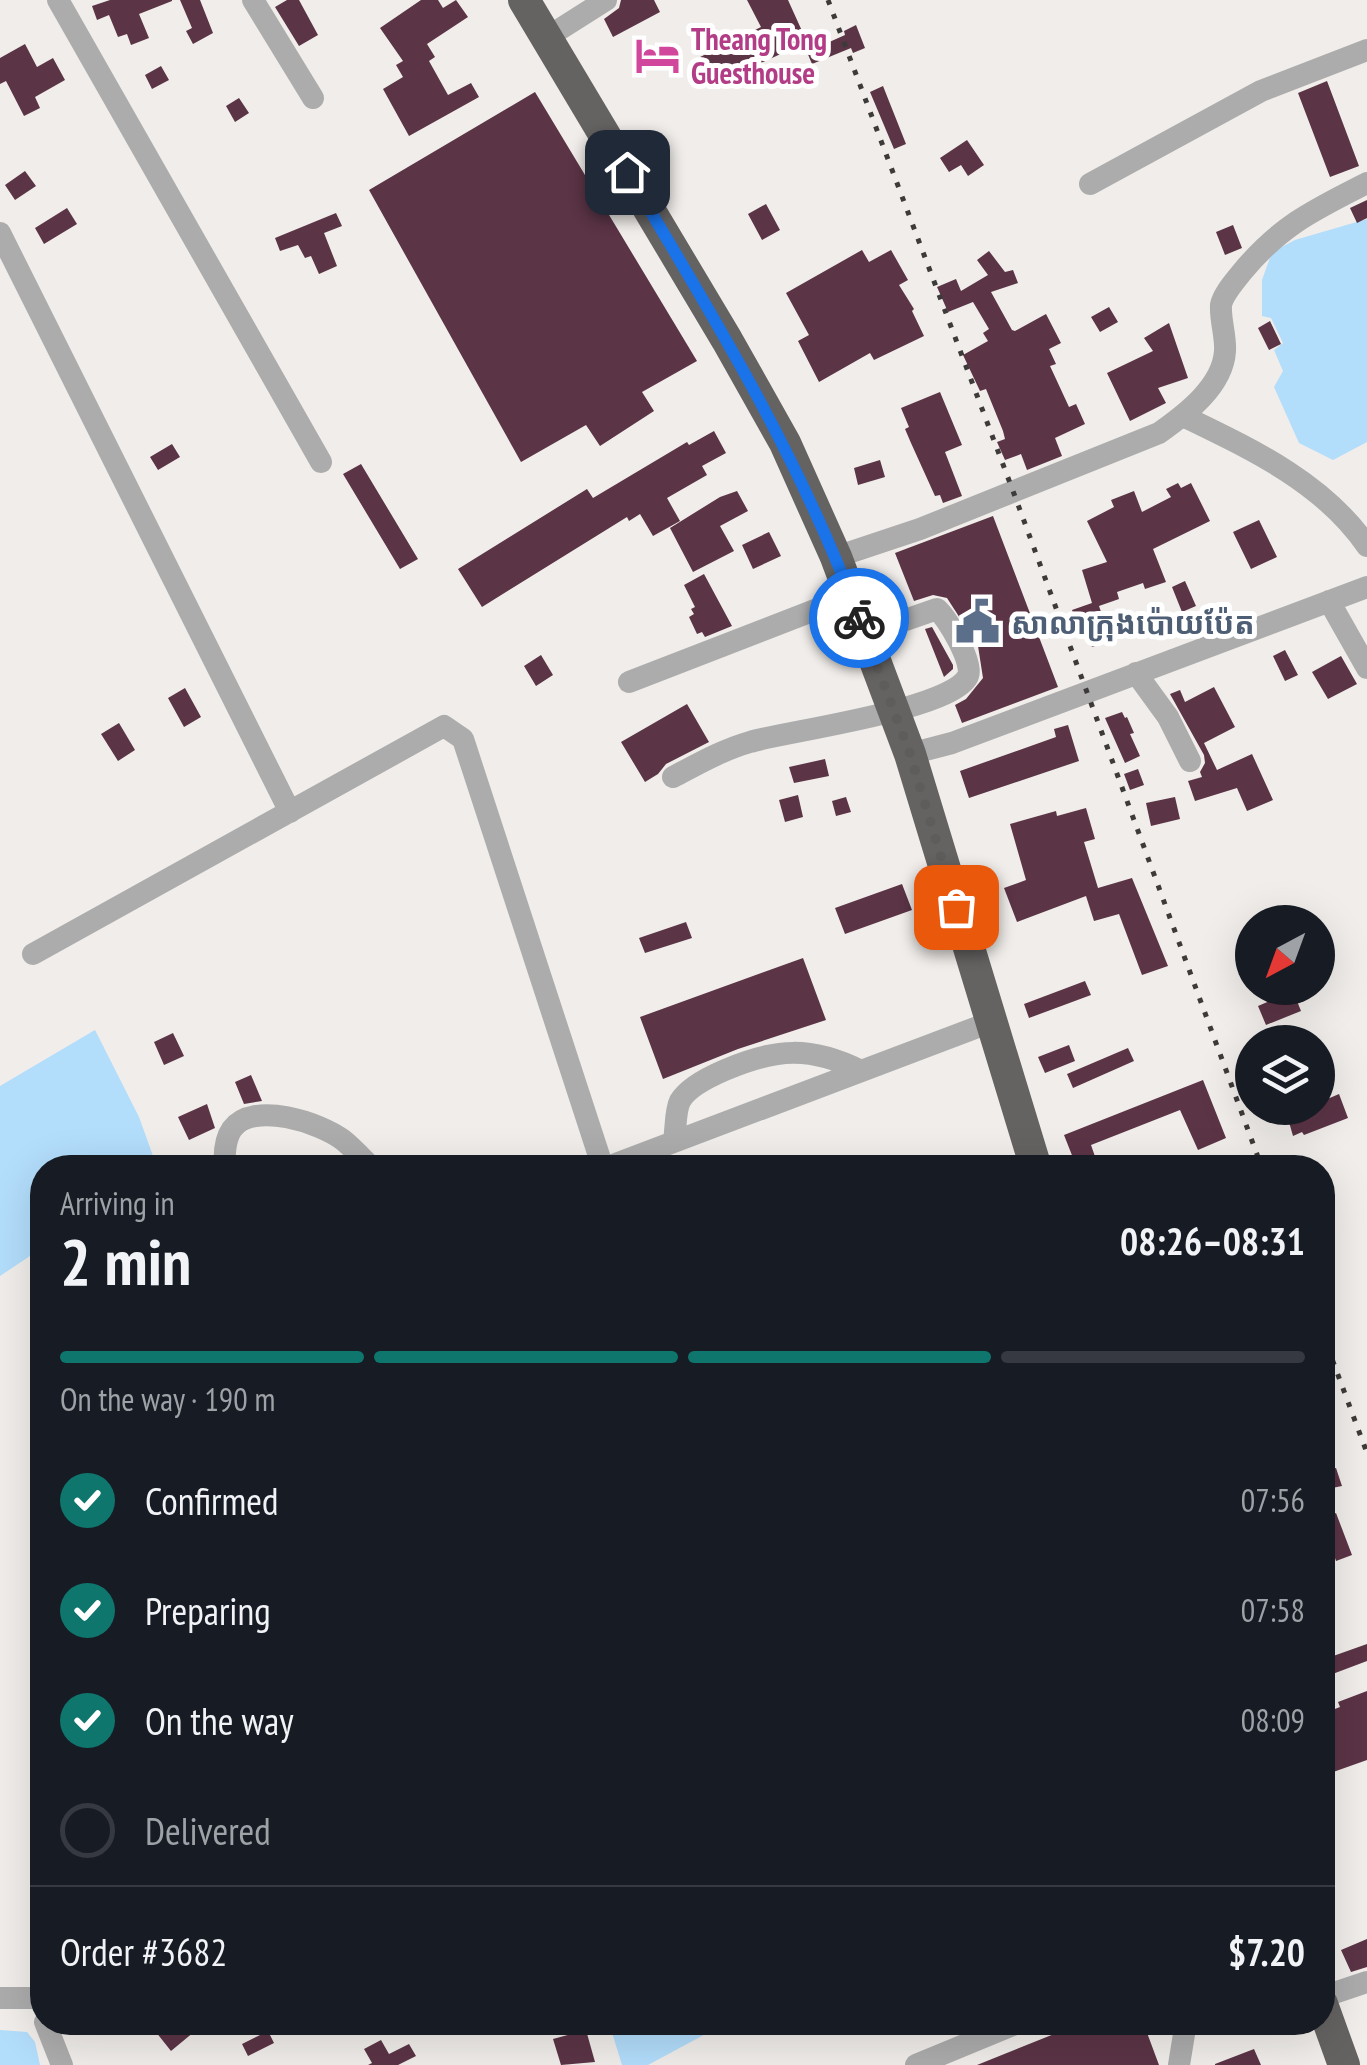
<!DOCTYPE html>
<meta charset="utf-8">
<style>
body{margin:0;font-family:"PT Sans Narrow","Noto Sans Khmer",sans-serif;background:#242831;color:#f1f3f6;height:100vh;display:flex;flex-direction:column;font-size:38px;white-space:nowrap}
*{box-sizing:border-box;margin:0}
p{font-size:32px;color:#9ea1a6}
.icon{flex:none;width:55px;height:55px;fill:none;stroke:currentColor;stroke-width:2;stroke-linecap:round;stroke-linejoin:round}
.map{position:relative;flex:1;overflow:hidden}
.side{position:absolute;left:30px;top:1155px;width:1305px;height:880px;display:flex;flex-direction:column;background:#171b24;border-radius:40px;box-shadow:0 10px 40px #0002}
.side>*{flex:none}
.needle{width:65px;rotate:221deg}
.fabs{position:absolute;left:1235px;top:905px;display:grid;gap:20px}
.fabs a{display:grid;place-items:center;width:100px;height:100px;border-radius:50%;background:#171b24;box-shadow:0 10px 40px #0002;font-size:50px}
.pin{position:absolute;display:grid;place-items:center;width:85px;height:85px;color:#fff;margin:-42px;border-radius:20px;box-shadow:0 5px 15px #0006}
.courier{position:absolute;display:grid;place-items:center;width:100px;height:100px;margin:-50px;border:8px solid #1a73e8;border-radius:50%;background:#fff;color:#222;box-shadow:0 2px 12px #0007}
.overview em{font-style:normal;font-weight:600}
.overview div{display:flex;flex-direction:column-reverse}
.overview{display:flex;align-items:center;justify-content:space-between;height:170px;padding:0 30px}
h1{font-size:65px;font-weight:600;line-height:75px}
.bar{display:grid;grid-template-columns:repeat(4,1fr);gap:15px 10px;align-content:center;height:120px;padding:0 30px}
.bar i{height:12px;border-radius:8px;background:#363941}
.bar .selected{background:#0f766e}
.bar p{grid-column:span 4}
.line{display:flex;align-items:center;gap:25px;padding:0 30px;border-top:2px solid #363941}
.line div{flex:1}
ol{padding:0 30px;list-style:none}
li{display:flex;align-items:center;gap:30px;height:110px}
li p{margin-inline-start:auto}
li .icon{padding:10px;border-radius:50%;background:#0f766e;color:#fff;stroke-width:4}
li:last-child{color:#9ea1a6}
li i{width:55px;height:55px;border:5px solid #363941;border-radius:50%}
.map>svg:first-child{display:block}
.water{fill:#b2ddfb}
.building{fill:#5b3446}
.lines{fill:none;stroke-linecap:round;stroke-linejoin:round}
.minor{stroke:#adacac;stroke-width:22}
.highway{stroke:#656262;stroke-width:32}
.rail{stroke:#3d3b3a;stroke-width:5;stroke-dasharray:5 10;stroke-linecap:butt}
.done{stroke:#5f5d5c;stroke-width:10;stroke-dasharray:0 18}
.route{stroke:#1a73e8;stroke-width:12}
.labels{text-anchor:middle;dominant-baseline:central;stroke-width:10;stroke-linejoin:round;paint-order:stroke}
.hotel-label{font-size:30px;font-weight:bold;fill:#b23c85;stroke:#fff;text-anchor:start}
.service-label{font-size:30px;font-weight:bold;fill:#4e5e75;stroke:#fff;text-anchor:start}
</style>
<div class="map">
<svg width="1367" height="2065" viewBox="0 0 1367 2065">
<rect width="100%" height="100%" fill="#f0edea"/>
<path class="water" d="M 1367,219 L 1367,442 L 1333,460 L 1299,443 L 1274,387 L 1283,371 L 1274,350 L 1283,343 L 1271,318 L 1262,316 L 1262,280 L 1272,252 L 1295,240 Z
M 95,1030 L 139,1117 L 157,1167 L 42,1168 L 42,1248 L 0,1276 L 0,1086 Z
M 726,2023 L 648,2065 L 622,2065 L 609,2023 Z
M 0,2030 L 27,2032 L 35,2042 L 40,2065 L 0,2065 Z"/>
<path class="building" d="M 110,0 L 172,0 L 172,1 L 139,14 L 149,38 L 131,45 L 127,34 L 118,37 L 109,15 L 97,20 L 92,6 Z
M 180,0 L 200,0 L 213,33 L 193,44 L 186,31 L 192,28 Z
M 287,0 L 299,0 L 318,35 L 299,46 L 275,7 Z
M 421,0 L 438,0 L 443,8 L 456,0 L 468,17 L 427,44 L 435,57 L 429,61 L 448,95 L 471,83 L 479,97 L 409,136 L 383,89 L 403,77 L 396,65 L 403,61 L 380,28 Z
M 621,0 L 654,0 L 660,12 L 613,37 L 604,19 L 619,8 Z
M 747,0 L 788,0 L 807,42 L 706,88 L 692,61 L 761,27 Z
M 856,25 L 865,48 L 853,53 L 851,48 L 812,64 L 807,52 L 845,35 L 844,31 Z
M 25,44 L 37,67 L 53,58 L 65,80 L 35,97 L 40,108 L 24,116 L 6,81 L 0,84 L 0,58 Z
M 161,66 L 169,80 L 152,89 L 145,75 Z
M 1327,81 L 1359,166 L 1330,177 L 1298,93 Z
M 883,86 L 906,144 L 894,149 L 870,92 Z
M 535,92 L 697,361 L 642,392 L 654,411 L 600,446 L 586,425 L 521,462 L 369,190 Z
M 239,98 L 249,113 L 235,122 L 226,106 Z
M 967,140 L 984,165 L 968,176 L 961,165 L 949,172 L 940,158 Z
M 25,171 L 36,186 L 15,200 L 5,185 Z
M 1367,200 L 1367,218 L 1357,223 L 1350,208 Z
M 766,204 L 780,230 L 762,240 L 748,214 Z
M 67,208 L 77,224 L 44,244 L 35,228 Z
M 336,213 L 342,226 L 324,233 L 337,266 L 319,274 L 311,256 L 305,258 L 298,245 L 280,251 L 275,238 Z
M 1233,225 L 1242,248 L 1225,255 L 1216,232 Z
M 862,250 L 869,262 L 891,250 L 908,280 L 899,285 L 914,309 L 912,311 L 924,336 L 874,360 L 870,353 L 819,382 L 798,341 L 809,335 L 786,293 Z
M 989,251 L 1005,272 L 1013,270 L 1018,283 L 991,292 L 1012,330 L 1015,331 L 1046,314 L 1061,343 L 1049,349 L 1056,364 L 1050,366 L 1069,407 L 1076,404 L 1085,424 L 1055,438 L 1062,456 L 1027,470 L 1021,454 L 1005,460 L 997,442 L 1005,439 L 1003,431 L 986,389 L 980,391 L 963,355 L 988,341 L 983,333 L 989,329 L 973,302 L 948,312 L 937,287 L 956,279 L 961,291 L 988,275 L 977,260 Z
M 1109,307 L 1118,322 L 1100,332 L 1091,317 Z
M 1270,321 L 1281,344 L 1269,350 L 1258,328 Z
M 1169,323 L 1188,378 L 1158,388 L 1166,403 L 1130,421 L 1107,373 L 1153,351 L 1144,338 Z
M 940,392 L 962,445 L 945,452 L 962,496 L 943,503 L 940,495 L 935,496 L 911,443 L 905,429 L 909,427 L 901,408 Z
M 714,431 L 726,453 L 702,466 L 707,475 L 667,498 L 680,521 L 653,536 L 640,514 L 629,521 L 627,517 L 482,607 L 458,569 L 587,489 L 593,498 L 687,442 L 689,445 Z
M 172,444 L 180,457 L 158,470 L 150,457 Z
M 880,460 L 885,477 L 858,485 L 854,468 Z
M 361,464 L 418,559 L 400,569 L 343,474 Z
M 1178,483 L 1181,488 L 1191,483 L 1210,521 L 1153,549 L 1166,582 L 1145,589 L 1143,583 L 1117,592 L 1119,599 L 1099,606 L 1111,641 L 1092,647 L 1085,625 L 1078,627 L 1072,610 L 1092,603 L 1082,570 L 1107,562 L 1087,521 L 1114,507 L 1111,500 L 1134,491 L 1142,512 L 1171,497 L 1166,489 Z
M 737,491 L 748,511 L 720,526 L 734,551 L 693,572 L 670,528 L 720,497 Z
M 993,516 L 1058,687 L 962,723 L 955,705 L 966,699 L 983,678 L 978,646 L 947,598 L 933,595 L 914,601 L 895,553 Z
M 1259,520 L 1277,557 L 1251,569 L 1233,532 Z
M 769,532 L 781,556 L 753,569 L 742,545 Z
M 704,574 L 732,626 L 705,637 L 702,632 L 697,634 L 689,617 L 694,614 L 691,609 L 695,607 L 684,585 Z
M 1185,581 L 1196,606 L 1182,612 L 1172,587 Z
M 932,627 L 953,665 L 953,669 L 944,677 L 925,629 Z
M 1285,650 L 1298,675 L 1285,681 L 1273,656 Z
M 541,655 L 553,675 L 536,686 L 524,666 Z
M 1341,656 L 1357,684 L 1328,699 L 1312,672 Z
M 1214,687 L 1235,727 L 1204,743 L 1217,770 L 1252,754 L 1273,800 L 1247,811 L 1237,788 L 1195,801 L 1188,781 L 1202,777 L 1200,772 L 1205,763 L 1204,755 L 1170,694 L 1180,690 L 1185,702 Z
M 185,688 L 201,717 L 184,727 L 168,698 Z
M 687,704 L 709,742 L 666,764 L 658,774 L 645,782 L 621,742 Z
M 1122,712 L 1125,718 L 1127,717 L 1134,733 L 1130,734 L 1140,756 L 1125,763 L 1105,718 Z
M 119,723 L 135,750 L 118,761 L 101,734 Z
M 1068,725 L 1079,761 L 969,798 L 960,771 L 1056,737 L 1054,729 Z
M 825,759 L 829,776 L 794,783 L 789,767 Z
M 1138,769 L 1144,785 L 1130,790 L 1124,774 Z
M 798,795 L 803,817 L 785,822 L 779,800 Z
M 846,797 L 851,812 L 836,816 L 832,801 Z
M 1175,797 L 1180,819 L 1151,826 L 1146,803 Z
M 1086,808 L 1095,839 L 1084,842 L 1098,888 L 1132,878 L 1168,966 L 1142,975 L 1119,914 L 1094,921 L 1086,896 L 1017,922 L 1004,888 L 1026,880 L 1010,824 L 1056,811 L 1057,816 Z
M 902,884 L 912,910 L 845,934 L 835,908 Z
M 686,922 L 692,938 L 645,953 L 639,938 Z
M 803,958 L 826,1020 L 738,1049 L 663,1079 L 640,1017 Z
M 1085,981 L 1091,995 L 1029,1018 L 1024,1004 Z
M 1293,991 L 1301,1011 L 1266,1025 L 1258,1006 Z
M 173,1033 L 184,1056 L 164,1065 L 154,1042 Z
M 1069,1045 L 1075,1061 L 1045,1073 L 1038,1057 Z
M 1128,1048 L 1134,1061 L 1073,1088 L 1067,1074 Z
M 251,1075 L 262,1101 L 244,1104 L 235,1082 Z
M 1203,1080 L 1226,1138 L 1198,1150 L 1180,1110 L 1091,1145 L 1099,1168 L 1077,1168 L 1064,1135 Z
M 1339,1094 L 1348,1118 L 1304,1135 L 1302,1132 L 1293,1136 L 1285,1108 L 1318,1108 L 1318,1103 Z
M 207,1104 L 215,1128 L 189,1140 L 178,1117 Z
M 1336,1468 L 1342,1486 L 1322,1490 L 1322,1471 Z
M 1336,1513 L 1352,1555 L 1336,1561 L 1333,1552 L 1322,1557 L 1322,1519 Z
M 1367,1644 L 1367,1661 L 1322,1678 L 1322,1660 Z
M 1367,1691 L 1367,1760 L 1322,1776 L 1322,1714 L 1340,1707 L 1338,1702 Z
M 1367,1939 L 1367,1967 L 1351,1972 L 1341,1950 Z
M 148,2022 L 206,2022 L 171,2051 Z
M 1084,2022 L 1143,2022 L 1159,2065 L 977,2065 Z
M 586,2030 L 595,2062 L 561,2065 L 553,2039 Z
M 268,2031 L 274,2043 L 248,2056 L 242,2044 Z
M 381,2040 L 389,2054 L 409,2044 L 416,2056 L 398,2065 L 368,2065 L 372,2063 L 364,2049 Z
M 1254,2049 L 1261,2065 L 1215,2065 L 1215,2064 Z"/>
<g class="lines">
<path class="minor" d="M 58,0 L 321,462
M 253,0 L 313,98
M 546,38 L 606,0
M 1090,184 L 1261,91 L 1367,50
M 0,233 L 290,812
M 1183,416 C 1251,449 1323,482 1367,546
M 836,557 L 920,529 L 1159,433 C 1186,414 1223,386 1225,351 C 1226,336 1220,320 1221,305 C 1223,294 1235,281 1242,272 C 1281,225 1314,210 1367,183
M 1329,601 L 1367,668
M 1136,673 L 1168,717 L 1190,761
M 629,682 L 851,596
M 910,754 L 952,743 L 1367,587
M 673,777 C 698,764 722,750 750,742 C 787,731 952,710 968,676 C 974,663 947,618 937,609 L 865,634
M 33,954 L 444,726 L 463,739 L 603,1168
M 674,1140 C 676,1130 675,1111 680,1101 C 688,1087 711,1076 725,1070 C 776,1048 811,1046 861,1071
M 225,1168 C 224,1156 225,1139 232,1129 C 253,1100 321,1123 343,1140 C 353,1148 362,1158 372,1168
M 605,1168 L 991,1022
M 1322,1997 L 1367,1982
M 0,1998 L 35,1998 L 42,1993
M 45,2022 L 62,2065
M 916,2065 L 1020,2022
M 1179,2065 L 1185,2028"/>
<path class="highway" d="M 524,0 L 727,340 L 785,443 L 836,557 L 910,754 L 1036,1168
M 1322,2004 L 1344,2065"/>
<path class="rail" d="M 828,0 L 1013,491 L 1262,1168
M 1322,1332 L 1367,1453"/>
</g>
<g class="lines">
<path class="done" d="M 859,618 L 910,754 L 956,907"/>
<path class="route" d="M 627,172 C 715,319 799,456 859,618"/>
</g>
<defs>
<symbol id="hotel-bare" viewBox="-9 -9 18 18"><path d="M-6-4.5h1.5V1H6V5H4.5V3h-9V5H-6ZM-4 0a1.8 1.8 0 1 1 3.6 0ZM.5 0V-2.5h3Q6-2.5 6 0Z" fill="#d1479c" stroke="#fff" stroke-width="2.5" paint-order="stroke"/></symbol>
<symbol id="civic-bare" viewBox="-9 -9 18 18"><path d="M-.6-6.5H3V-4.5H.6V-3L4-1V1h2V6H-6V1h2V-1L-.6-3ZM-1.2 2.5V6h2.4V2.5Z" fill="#5c6f8a" stroke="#fff" stroke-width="2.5" paint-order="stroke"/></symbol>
</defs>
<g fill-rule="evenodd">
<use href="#hotel-bare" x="626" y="24" width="63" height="63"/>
<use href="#civic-bare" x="946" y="590" width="63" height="63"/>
</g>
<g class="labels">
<g class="hotel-label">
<text x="691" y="38">Theang Tong<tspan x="691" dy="34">Guesthouse</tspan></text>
</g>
<g class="service-label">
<text x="1011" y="622">សាលាក្រុងប៉ោយប៉ែត</text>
</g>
</g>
</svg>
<div class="fabs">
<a><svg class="needle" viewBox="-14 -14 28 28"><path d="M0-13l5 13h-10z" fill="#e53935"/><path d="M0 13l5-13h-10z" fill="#9ea1a6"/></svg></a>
<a><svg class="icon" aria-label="layers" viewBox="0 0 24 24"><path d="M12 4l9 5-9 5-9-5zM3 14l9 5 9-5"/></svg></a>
</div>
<div class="pin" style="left:956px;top:907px;background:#ea580c"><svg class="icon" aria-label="bag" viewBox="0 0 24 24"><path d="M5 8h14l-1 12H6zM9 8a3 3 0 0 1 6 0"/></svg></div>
<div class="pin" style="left:627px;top:172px;background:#1f2937"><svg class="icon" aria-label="home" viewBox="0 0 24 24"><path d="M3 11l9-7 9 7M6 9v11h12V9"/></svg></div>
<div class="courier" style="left:859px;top:618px"><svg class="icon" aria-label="bike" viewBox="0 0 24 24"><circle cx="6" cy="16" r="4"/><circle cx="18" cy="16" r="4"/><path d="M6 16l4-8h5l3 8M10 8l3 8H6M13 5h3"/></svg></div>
<section class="side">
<div class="overview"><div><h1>2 min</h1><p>Arriving in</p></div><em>08:26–08:31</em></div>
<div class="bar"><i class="selected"></i><i class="selected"></i><i class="selected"></i><i></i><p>On the way · 190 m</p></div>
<ol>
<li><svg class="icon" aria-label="check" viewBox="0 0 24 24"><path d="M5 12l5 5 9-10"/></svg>Confirmed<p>07:56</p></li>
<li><svg class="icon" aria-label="check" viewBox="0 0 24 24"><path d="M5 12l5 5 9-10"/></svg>Preparing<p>07:58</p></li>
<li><svg class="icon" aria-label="check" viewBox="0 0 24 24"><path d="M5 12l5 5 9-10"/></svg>On the way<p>08:09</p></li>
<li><i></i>Delivered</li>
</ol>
<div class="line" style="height:130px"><div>Order #3682</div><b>$7.20</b></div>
</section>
</div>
